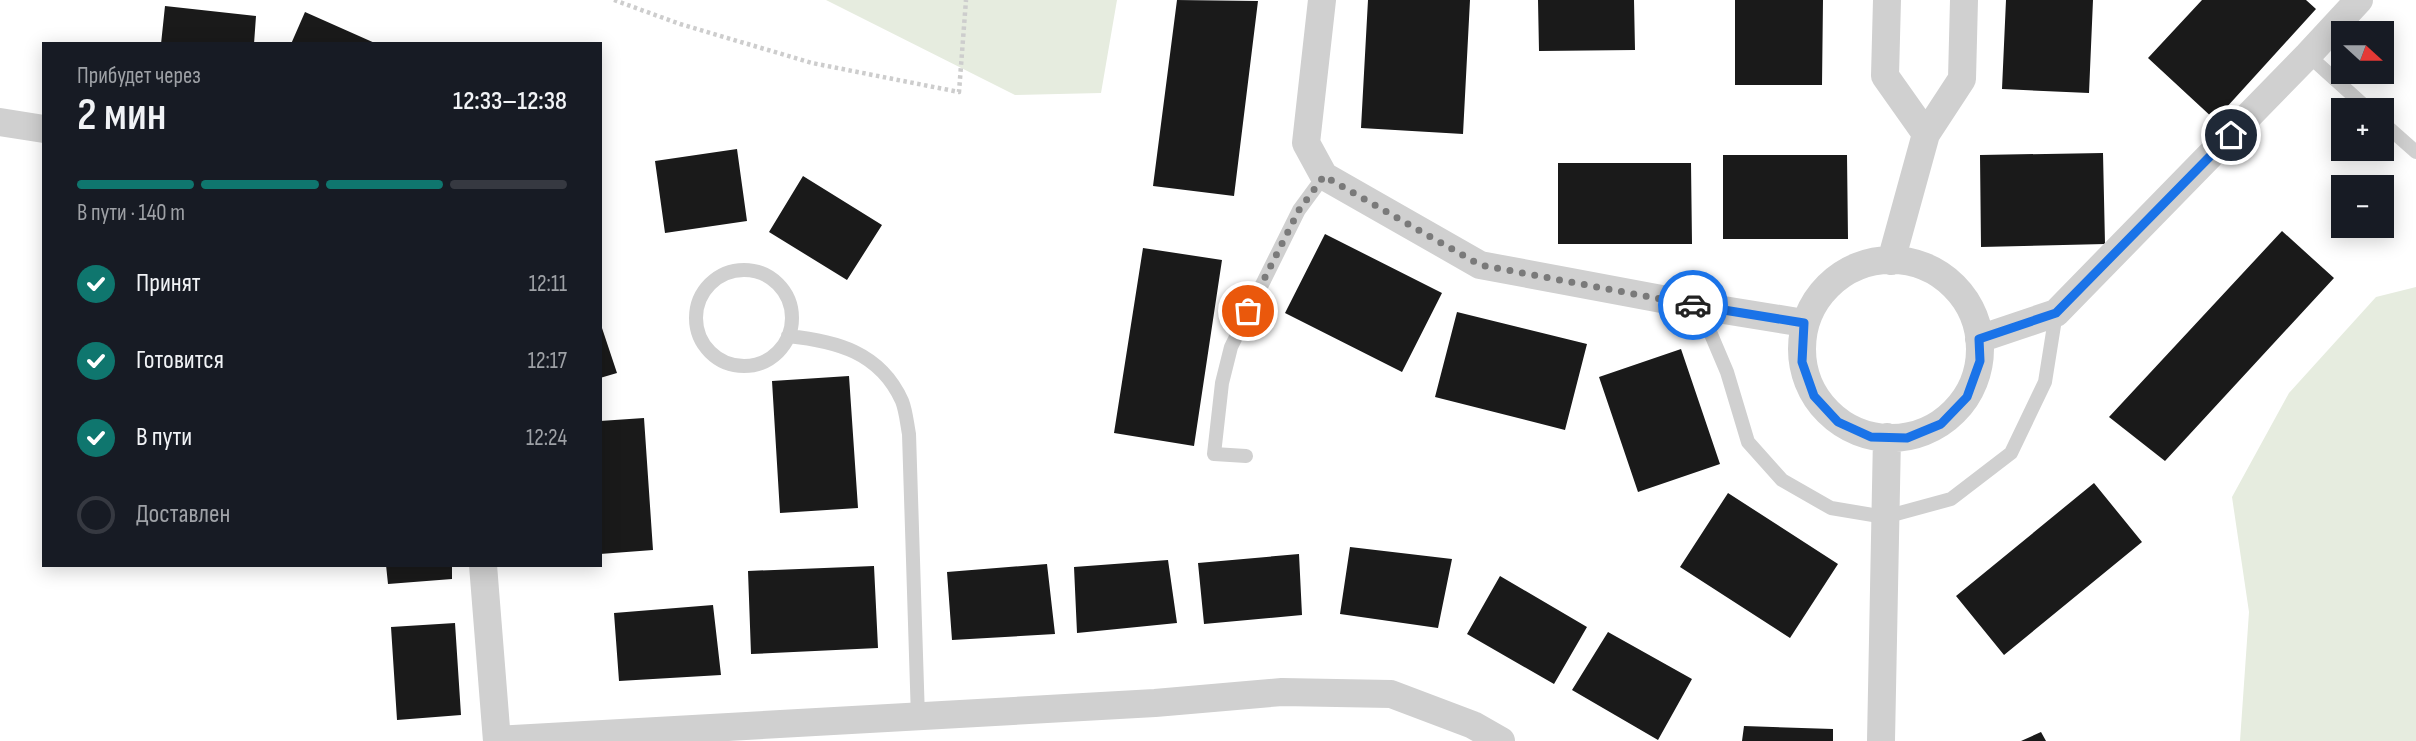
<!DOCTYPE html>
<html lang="ru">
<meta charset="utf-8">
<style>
body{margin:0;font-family:"Sofia Sans Condensed",sans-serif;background:#20242c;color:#f1f3f6;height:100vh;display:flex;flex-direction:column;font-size:26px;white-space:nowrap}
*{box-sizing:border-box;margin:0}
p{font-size:23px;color:#9ea1a6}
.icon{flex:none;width:38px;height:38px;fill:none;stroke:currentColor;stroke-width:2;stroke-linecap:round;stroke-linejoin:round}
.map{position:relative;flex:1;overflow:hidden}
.panel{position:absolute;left:42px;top:42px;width:560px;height:525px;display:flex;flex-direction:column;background:#171b24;border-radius:0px;box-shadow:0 4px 18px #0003}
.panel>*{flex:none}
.needle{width:46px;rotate:111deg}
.controls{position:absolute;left:2331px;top:21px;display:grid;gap:14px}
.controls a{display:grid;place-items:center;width:63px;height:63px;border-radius:0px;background:#171b24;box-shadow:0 4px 18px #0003;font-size:35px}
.pin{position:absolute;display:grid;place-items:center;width:60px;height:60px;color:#fff;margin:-30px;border:4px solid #fff;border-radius:50%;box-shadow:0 2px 7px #0007}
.courier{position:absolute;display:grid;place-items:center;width:70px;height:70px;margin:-35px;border:5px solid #1a73e8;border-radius:50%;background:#fff;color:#222;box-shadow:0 2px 9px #0007}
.head em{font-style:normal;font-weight:600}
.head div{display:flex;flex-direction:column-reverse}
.head{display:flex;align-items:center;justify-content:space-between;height:119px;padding:0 35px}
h1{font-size:46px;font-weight:600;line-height:52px}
.bar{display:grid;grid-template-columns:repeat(4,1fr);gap:10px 7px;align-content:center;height:84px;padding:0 35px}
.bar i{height:9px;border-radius:5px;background:#363941}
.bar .current{background:#0f766e}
.bar p{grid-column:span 4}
ol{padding:0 35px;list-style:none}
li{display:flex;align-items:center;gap:21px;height:77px}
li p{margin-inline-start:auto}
li .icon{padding:7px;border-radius:50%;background:#0f766e;color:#fff;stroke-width:4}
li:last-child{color:#9ea1a6}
li i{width:38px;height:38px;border:4px solid #363941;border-radius:50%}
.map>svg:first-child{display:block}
.green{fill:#e6ecdf}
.building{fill:#1a1a1a}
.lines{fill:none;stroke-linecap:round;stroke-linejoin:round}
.path{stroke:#cdcdcd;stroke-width:4.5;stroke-dasharray:3.5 3.5;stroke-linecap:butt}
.service{stroke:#d0d0d0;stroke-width:14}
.minor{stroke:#d0d0d0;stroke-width:28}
.done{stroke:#7a7a7a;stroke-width:7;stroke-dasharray:0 12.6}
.route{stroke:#1a73e8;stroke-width:9}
</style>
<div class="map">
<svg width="2416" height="741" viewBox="0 0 2416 741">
<rect width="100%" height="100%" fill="#fff"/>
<path class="green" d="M 826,0 L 1117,0 L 1101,93 L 1015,95 Z
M 2416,287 L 2416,741 L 2240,741 L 2249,612 L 2232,497 L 2289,393 L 2376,297 Z"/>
<path class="building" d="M 1177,0 L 1258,1 L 1234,196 L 1153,186 Z
M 1368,0 L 1470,0 L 1463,134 L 1361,128 Z
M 1538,0 L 1634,0 L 1635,50 L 1539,51 Z
M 1735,0 L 1823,0 L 1822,85 L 1735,85 Z
M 2006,0 L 2093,0 L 2089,93 L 2002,89 Z
M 2202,0 L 2306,0 L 2316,9 L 2215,120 L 2148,58 Z
M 165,6 L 256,16 L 254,44 L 161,44 Z
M 305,12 L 377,44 L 291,44 Z
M 737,149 L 747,221 L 665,233 L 655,161 Z
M 2103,153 L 2105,244 L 1981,247 L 1980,155 Z
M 1723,155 L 1847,155 L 1848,239 L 1723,239 Z
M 1558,163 L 1691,163 L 1692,244 L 1558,244 Z
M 803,176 L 882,225 L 847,280 L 769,232 Z
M 2282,231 L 2334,278 L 2165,461 L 2109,417 Z
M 1325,234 L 1442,293 L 1402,372 L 1285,313 Z
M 1143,248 L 1222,260 L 1194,446 L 1114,433 Z
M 1457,312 L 1587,344 L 1565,430 L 1435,397 Z
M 600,322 L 617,373 L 600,378 Z
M 1681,349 L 1720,464 L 1638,492 L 1599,377 Z
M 849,376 L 858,508 L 780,513 L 772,381 Z
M 644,418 L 653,550 L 600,554 L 600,421 Z
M 2094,483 L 2142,542 L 2004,655 L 1956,596 Z
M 1728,493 L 1838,564 L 1790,638 L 1680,567 Z
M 1350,547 L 1452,559 L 1438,628 L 1340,614 Z
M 1299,554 L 1302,615 L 1204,624 L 1198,563 Z
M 1168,560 L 1177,623 L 1077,633 L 1074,567 Z
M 1047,564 L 1055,634 L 952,640 L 947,572 Z
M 386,565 L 452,565 L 452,579 L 388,584 Z
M 874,566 L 878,648 L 751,654 L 748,571 Z
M 1500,576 L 1587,627 L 1554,684 L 1467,634 Z
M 713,605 L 721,675 L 619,681 L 614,613 Z
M 455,623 L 461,715 L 397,720 L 391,627 Z
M 1608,632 L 1692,679 L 1658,740 L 1572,690 Z
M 1744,726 L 1833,729 L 1833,741 L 1742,741 Z
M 2041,732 L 2046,741 L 2021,741 Z"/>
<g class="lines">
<path class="path" d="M 614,0 L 680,24 L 812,63 L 959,92 L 966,0"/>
<path class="service" d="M 2308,55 L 2369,110
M 2382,122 L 2416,152
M696 318a48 48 0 1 1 96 0a48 48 0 1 1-96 0Z
M 1699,306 L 1727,372 L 1748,442 L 1782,480 L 1831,508 L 1885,517 L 1951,499 L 2011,453 L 2045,382 L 2056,313
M 788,336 C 836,341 880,352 902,401 C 906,411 907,424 909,434 L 918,718
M 1246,456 L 1214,454 L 1222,383 L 1231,347 L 1299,210 L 1324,176"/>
<path class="minor" d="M 1322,0 L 1306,143 L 1324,176 L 1480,265 L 1699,306 L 1804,323
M 1887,0 L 1885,76 L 1926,134
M 0,122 L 44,129
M1802 349a89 89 0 1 1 178 0a89 89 0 1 1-178 0Z
M 1891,261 L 1926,134 L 1962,79 L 1964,0
M 1979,339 L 2056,313 L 2308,55 L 2359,0
M 483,565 L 497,741
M 497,740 L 1155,703 L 1282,692 L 1391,694 L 1473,725 L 1501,741
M 1881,741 L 1887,437"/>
</g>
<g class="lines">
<path class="done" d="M 1248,311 L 1299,210 L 1324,176 L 1480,265 L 1693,305"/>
<path class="route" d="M 1693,305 L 1804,323 L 1802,362 L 1814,396 L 1838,422 L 1871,437 L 1907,438 L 1941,424 L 1967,397 L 1980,361 L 1979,339 L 2056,313 L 2231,135"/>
</g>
</svg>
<div class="controls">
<a><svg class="needle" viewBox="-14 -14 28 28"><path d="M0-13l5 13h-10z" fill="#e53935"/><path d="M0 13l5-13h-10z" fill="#9ea1a6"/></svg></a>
<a>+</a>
<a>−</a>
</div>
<div class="pin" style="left:1248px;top:311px;background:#ea580c"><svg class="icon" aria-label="bag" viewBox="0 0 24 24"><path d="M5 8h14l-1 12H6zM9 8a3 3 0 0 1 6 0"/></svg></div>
<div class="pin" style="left:2231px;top:135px;background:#1f2937"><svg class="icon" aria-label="home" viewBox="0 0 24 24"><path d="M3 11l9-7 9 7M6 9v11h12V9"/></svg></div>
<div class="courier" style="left:1693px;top:305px"><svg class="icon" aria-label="car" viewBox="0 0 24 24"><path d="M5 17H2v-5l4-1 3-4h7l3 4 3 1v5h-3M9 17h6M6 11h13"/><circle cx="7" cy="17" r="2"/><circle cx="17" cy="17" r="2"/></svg></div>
<section class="panel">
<div class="head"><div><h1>2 мин</h1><p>Прибудет через</p></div><em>12:33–12:38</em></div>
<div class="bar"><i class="current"></i><i class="current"></i><i class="current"></i><i></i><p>В пути · 140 m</p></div>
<ol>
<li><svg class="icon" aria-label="check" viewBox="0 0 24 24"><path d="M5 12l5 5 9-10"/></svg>Принят<p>12:11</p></li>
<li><svg class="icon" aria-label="check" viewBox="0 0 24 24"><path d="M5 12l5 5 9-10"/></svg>Готовится<p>12:17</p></li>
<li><svg class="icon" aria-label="check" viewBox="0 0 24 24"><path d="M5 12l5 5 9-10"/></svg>В пути<p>12:24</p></li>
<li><i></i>Доставлен</li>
</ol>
</section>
</div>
